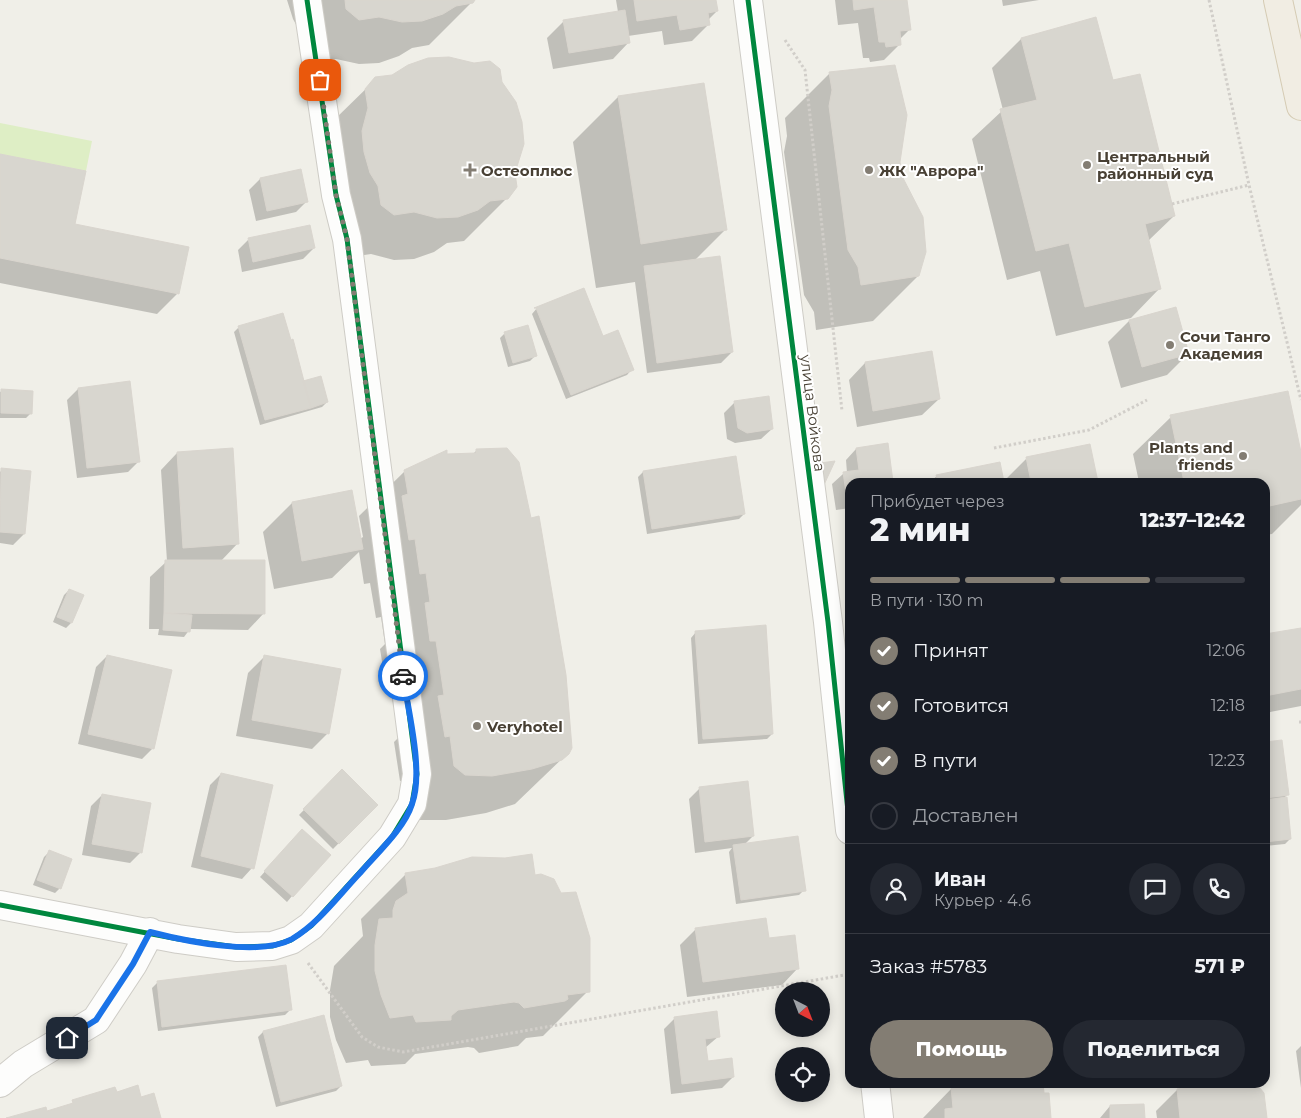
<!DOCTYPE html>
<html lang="ru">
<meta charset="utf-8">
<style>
body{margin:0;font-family:Montserrat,sans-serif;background:#242831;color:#f1f3f6;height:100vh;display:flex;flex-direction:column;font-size:19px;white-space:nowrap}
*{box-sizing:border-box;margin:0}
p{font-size:16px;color:#9ea1a6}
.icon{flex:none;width:28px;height:28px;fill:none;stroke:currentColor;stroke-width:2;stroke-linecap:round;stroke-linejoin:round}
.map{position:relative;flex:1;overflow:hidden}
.details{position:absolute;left:845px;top:478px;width:425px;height:610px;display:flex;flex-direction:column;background:#171b24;border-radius:15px;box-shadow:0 2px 12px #0003}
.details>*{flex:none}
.needle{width:32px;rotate:138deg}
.fabs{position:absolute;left:775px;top:982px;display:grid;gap:10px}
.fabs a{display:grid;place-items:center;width:55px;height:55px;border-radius:50%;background:#171b24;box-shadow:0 2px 12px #0003;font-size:25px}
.pin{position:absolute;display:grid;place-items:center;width:42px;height:42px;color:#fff;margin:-21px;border-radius:10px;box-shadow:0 2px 8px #0006}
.courier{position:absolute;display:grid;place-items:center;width:50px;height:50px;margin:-25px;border:4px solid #1a73e8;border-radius:50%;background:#fff;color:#222;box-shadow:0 1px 6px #0007}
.head em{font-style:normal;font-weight:800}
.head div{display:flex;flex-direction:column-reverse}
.head{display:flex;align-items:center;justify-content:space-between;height:85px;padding:0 25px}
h1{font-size:32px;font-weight:800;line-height:38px}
.bar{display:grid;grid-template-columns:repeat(4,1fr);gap:8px 5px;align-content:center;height:60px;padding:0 25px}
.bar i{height:6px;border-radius:4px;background:#363941}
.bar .selected{background:#837d73}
.bar p{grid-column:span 4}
.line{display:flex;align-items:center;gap:12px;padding:0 25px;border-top:1px solid #363941}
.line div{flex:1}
.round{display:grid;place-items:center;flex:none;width:52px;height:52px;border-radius:26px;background:#242831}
ol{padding:0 25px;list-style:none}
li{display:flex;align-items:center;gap:15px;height:55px}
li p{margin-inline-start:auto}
li .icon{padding:5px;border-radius:50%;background:#837d73;color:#fff;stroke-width:4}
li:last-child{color:#9ea1a6}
li i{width:28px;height:28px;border:2px solid #363941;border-radius:50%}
.cta{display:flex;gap:10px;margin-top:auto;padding:10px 25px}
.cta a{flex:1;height:58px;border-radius:30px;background:#837d73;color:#fff;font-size:20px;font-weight:800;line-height:58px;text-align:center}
.cta a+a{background:#242831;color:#f1f3f6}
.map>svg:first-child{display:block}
.green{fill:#deeec5}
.shadow{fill:#0003}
.building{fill:#d8d6cf;stroke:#d9d5ce}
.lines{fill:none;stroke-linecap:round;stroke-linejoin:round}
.street-casing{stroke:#ceccc6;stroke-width:30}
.primary-casing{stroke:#d5cbb3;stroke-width:30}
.path{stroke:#d1cec9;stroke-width:3;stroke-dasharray:2.5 2.5;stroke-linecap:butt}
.street{stroke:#fdfdfc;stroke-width:28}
.primary{stroke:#f1ede3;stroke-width:28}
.cycleway-casing{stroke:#fff;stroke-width:8}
.cycleway{stroke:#00873e;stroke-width:5}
.done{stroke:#837d73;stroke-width:5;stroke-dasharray:0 9}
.route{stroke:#1a73e8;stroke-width:6}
.poi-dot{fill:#837d73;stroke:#fff;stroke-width:2}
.labels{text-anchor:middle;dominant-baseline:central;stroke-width:4;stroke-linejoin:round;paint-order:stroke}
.poi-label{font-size:15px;font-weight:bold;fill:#484034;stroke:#fff;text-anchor:start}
.street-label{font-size:15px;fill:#484034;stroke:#fff}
</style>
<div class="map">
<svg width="1301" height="1118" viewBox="0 0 1301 1118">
<rect width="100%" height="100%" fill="#f0efe8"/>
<path class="green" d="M 0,123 L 92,141 L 86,171 L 0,154 Z"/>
<path class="shadow" d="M 287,0 L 474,0 L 429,45 L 412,48 L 399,56 L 379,63 L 359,64 L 336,59 L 316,62 L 293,19 Z
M 616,0 L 715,0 L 717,11 L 708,20 L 708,25 L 692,41 L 664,45 L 662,31 L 628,36 L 629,42 L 613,59 L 553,69 L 547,38 L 564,21 L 618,12 Z
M 835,0 L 906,0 L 910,29 L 899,40 L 900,44 L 884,60 L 870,62 L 869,58 L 863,58 L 858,23 L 838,25 Z
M 1002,0 L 1039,0 L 1003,6 Z
M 1021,39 L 1112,82 L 1174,216 L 1148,241 L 1160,288 L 1131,318 L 1056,336 L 1040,271 L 1007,280 L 972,139 L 1003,110 L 992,68 Z
M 830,73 L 899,162 L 918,276 L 873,321 L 816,330 L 814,312 L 804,295 L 784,152 L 787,136 L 785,118 Z
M 376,79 L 507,198 L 464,241 L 447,243 L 434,252 L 414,259 L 394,260 L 371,254 L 351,257 L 328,215 L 322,195 L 320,175 L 333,121 Z
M 618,97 L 725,230 L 694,261 L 732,352 L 721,363 L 647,373 L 635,282 L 596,288 L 573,142 Z
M 0,155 L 73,225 L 178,293 L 157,314 L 0,283 Z
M 260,179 L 307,201 L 296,212 L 256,221 L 249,190 Z
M 248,240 L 314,248 L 303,259 L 242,272 L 238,250 Z
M 537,308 L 603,338 L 632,369 L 627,375 L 566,399 L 532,314 Z
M 1129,321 L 1188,354 L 1167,375 L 1121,388 L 1108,342 Z
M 239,327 L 300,383 L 327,402 L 322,407 L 260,425 L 234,332 Z
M 505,333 L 535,356 L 530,361 L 508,367 L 500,338 Z
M 931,352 L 939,399 L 922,415 L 857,427 L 849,380 L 865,363 Z
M 78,389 L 139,461 L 128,472 L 77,478 L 67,400 Z
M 2,391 L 31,413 L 26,418 L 0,418 L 0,392 Z
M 735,402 L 772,429 L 761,439 L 735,443 L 727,439 L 724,413 Z
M 1171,417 L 1301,458 L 1301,505 L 1272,534 L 1265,535 L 1265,482 L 1139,482 L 1133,454 Z
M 887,445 L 892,482 L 850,482 L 850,508 L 836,510 L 832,484 L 843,474 L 847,473 L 846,460 L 856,449 Z
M 1089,446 L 1097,482 L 930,482 L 937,476 L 999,463 L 1003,482 L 1027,458 Z
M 477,450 L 568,753 L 515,804 L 486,813 L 446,820 L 420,820 L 409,811 L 405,781 L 400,781 L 394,742 L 399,737 L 391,685 L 386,686 L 380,649 L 385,644 L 381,617 L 376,618 L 370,583 L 364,584 L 359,552 L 332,578 L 274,589 L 263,532 L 292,503 L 360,539 L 363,537 L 359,516 L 405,471 L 446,455 L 473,454 Z
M 177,453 L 238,543 L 221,561 L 264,613 L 248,630 L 190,629 L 184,637 L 158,635 L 159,629 L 149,629 L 150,577 L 167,561 L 161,470 Z
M 2,470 L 24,534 L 13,545 L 0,543 L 0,472 Z
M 643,472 L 744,514 L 739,519 L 647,534 L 638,477 Z
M 69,590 L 71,623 L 66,628 L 53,622 L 64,595 Z
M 1301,629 L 1301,706 L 1265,713 L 1265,636 Z
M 696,632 L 772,734 L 767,739 L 698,744 L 691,638 Z
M 107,656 L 153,748 L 142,759 L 78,744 L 96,667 Z
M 264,657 L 328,733 L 312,749 L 236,736 L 248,673 Z
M 1265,744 L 1288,794 L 1283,799 L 1290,839 L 1285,844 L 1265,846 Z
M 342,771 L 376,805 L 333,849 L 299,815 Z
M 221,774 L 252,868 L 242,879 L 191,867 L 210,785 Z
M 700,788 L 753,836 L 744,845 L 804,890 L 799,895 L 736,904 L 729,852 L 732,848 L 695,853 L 689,799 Z
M 102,795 L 141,852 L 130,863 L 82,855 L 91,806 Z
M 297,836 L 292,896 L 287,902 L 260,877 Z
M 49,852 L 60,888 L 55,893 L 33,885 L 44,857 Z
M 406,874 L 534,876 L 588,991 L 543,1036 L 526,1038 L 518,1046 L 479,1053 L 474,1048 L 468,1047 L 415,1054 L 405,1064 L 371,1066 L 368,1060 L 346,1063 L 336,1040 L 330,1017 L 330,990 L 334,966 L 363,936 L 361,919 Z
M 696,929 L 768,940 L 798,968 L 782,985 L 687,997 L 680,945 Z
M 157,983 L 290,1010 L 285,1015 L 158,1031 L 152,988 Z
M 675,1018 L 719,1036 L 705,1048 L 707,1062 L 733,1077 L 722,1088 L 671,1094 L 664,1029 Z
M 263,1032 L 341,1086 L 336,1091 L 276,1107 L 258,1037 Z
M 1301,1046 L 1301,1088 L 1296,1051 Z
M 952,1088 L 1050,1118 L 923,1118 Z
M 1177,1090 L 1266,1118 L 1157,1118 L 1156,1111 Z
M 1110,1106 L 1144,1118 L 1100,1118 Z"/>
<path class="building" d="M 345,0 L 475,0 L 473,3 L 456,6 L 443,14 L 422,21 L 402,22 L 379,17 L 359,20 L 346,9 Z
M 634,0 L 716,0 L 718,11 L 708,13 L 710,25 L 680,30 L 677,15 L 637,21 Z
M 853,0 L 907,0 L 911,30 L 900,31 L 901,45 L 886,47 L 885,42 L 879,42 L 874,7 L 854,10 Z
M 625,10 L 630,43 L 569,53 L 563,20 Z
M 1096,17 L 1113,80 L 1140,74 L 1175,216 L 1145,224 L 1161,289 L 1085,307 L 1069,243 L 1036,251 L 1000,109 L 1037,100 L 1021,38 Z
M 449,57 L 474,63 L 490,61 L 500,69 L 502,82 L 516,102 L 522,122 L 524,144 L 515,173 L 517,187 L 508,199 L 490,201 L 478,210 L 458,217 L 437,218 L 414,212 L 394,215 L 381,205 L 378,186 L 370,173 L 364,152 L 362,131 L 368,108 L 365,89 L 375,77 L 392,75 L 408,65 L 428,58 Z
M 895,65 L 907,115 L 900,162 L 903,178 L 923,217 L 926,252 L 919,276 L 861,285 L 858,267 L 848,250 L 829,106 L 832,90 L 829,72 Z
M 704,83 L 727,230 L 641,244 L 618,96 Z
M 0,154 L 86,171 L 75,224 L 189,247 L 179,294 L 0,258 Z
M 301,169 L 308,202 L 267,211 L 260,178 Z
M 310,225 L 315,248 L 253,262 L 248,238 Z
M 720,256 L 733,352 L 657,363 L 644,266 Z
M 584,288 L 603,336 L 618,330 L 634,370 L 571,395 L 536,308 L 534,308 Z
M 1176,307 L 1189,354 L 1142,367 L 1129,320 Z
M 283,313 L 291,340 L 293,339 L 311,408 L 265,420 L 238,326 Z
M 528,325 L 537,356 L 513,363 L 504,332 Z
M 932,351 L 940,399 L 873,411 L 865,362 Z
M 321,376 L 328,402 L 311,408 L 303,381 Z
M 130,381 L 140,462 L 87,468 L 78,388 Z
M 1,389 L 33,391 L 32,414 L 1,413 Z
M 1288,391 L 1301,452 L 1301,499 L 1265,507 L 1265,482 L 1184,482 L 1170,415 Z
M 769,396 L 773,429 L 747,433 L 738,428 L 734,401 Z
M 888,443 L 893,482 L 850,482 L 850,500 L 847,500 L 843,472 L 859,470 L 856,448 Z
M 1090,444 L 1098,482 L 1031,482 L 1026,457 Z
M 233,448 L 239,544 L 183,548 L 177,452 Z
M 507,448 L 519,462 L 531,518 L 539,516 L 566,675 L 572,748 L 569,754 L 562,760 L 532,769 L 492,776 L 465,775 L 454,766 L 450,736 L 445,737 L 438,696 L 444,695 L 436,641 L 430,641 L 425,603 L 430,602 L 426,573 L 420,574 L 415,539 L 409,540 L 402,496 L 408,494 L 404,470 L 447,450 L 447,454 L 476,453 L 476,449 Z
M 736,456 L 745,514 L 652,529 L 643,471 Z
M 835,461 L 823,487 L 820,463 Z
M 1000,462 L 1004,482 L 938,482 L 936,475 Z
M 1,468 L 31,471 L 25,534 L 0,532 Z
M 352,490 L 363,549 L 302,561 L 292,502 Z
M 165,560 L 265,560 L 265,614 L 164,613 Z
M 69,589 L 84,595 L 72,623 L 57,617 Z
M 164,613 L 192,615 L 190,632 L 163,630 Z
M 766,625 L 773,734 L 703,739 L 695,631 Z
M 1301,628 L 1301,689 L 1265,696 L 1265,634 Z
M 107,655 L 172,670 L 154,749 L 88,734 Z
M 264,655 L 341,669 L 329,734 L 252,720 Z
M 1282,740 L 1289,795 L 1265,798 L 1265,742 Z
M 342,769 L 378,805 L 339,844 L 303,809 Z
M 221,773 L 273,785 L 254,869 L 201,856 Z
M 748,781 L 754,836 L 705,842 L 699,787 Z
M 102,794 L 151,803 L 142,853 L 92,844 Z
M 1287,797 L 1291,839 L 1265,842 L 1265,800 Z
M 302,829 L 331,855 L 293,897 L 264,871 Z
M 798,836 L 806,891 L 741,900 L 733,845 Z
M 49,850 L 72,859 L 61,889 L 37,880 Z
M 532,854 L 535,875 L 541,874 L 554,879 L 561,893 L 576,892 L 590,938 L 590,992 L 567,995 L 568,999 L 565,1001 L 524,1008 L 519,1003 L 514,1002 L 458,1010 L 451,1016 L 451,1020 L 416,1022 L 413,1015 L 390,1018 L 381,995 L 375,971 L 375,945 L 379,919 L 393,918 L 393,910 L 396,901 L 408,893 L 405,873 L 435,868 L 472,857 L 505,858 Z
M 1265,861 L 1268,861 L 1269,947 L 1265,947 Z
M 766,918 L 769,938 L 795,935 L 799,969 L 703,982 L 695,928 Z
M 286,965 L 292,1010 L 162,1027 L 157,981 Z
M 717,1011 L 720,1037 L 705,1039 L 708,1061 L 732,1058 L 734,1077 L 682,1084 L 674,1017 Z
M 324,1015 L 342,1086 L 281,1102 L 263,1031 Z
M 979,1082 L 1043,1082 L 1044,1093 L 1049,1093 L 1051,1118 L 945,1118 L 945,1109 L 953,1108 L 951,1087 Z
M 1225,1082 L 1255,1082 L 1264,1093 L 1267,1118 L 1180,1118 L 1177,1089 Z
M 138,1085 L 141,1097 L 154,1093 L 161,1118 L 6,1118 L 46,1107 L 47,1111 L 73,1103 L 72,1100 L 115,1087 L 117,1092 Z
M 1144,1104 L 1145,1118 L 1110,1118 L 1110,1105 Z"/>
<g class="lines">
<defs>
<path id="street" d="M 748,0 L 828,622 L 850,830
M 0,905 L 178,939 L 236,947 L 272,946 L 291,940 L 311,926 L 392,837 L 412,804 L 417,774 L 347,239 L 336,195 L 307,0
M 875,1082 L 879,1118
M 0,1083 L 23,1064 L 96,1020 L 133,964 L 150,932"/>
<path id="primary" d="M 1278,0 L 1301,106"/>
</defs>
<use href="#street" class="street-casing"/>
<use href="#primary" class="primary-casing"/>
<path class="path" d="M 1209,0 L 1249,185 L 1301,400
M 785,40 L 805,70 L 842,411
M 1172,204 L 1249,185
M 994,448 L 1089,430 L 1147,400
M 1299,722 L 1301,722
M 308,963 L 362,1037 L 378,1047 L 403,1052 L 850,974"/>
<use href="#street" class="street"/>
<use href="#primary" class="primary"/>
<defs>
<path id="cycleway" d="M 748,0 L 828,622 L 850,830
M 0,905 L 178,939 L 236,947 L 272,946 L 291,940 L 311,926 L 392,837 L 412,804 L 417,774 L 347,239 L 336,195 L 307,0"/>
</defs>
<use href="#cycleway" class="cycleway-casing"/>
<use href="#cycleway" class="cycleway"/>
</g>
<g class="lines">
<path class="done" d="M 320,80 L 336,195 L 347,239 L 403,676"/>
<path class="route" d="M 67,1038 L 96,1020 L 133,964 L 150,932 C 185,941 260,957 292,939 C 319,923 339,895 360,873 C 377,853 404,829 412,804 C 424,771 408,711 403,676"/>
</g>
<g class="poi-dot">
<circle cx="1087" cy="165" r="5"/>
<path d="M467.5 162.5h5v5h5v5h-5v5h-5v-5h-5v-5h5z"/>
<circle cx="869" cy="170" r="5"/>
<circle cx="1170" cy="345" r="5"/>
<circle cx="1243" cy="456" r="5"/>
<circle cx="477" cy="726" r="5"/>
</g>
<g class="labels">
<g class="poi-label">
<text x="1097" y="156">Центральный<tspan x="1097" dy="17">районный суд</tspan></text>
<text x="481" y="170">Остеоплюс</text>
<text x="879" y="170">ЖК "Аврора"</text>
<text x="1180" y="336">Сочи Танго<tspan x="1180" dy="17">Академия</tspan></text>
<text x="1233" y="447" text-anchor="end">Plants and<tspan x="1233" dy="17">friends</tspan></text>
<text x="487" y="726">Veryhotel</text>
</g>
<g class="street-label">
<text transform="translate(813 413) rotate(83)">улица Войкова</text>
</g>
</g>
</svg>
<div class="fabs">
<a><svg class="needle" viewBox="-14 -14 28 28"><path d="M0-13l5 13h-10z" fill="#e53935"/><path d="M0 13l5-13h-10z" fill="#9ea1a6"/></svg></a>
<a><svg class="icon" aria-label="locate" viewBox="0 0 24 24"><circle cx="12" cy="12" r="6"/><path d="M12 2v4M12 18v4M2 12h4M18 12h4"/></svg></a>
</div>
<div class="pin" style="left:320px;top:80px;background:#ea580c"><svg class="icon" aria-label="bag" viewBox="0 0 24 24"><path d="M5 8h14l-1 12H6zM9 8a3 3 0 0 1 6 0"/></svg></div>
<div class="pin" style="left:67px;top:1038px;background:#1f2937"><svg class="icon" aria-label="home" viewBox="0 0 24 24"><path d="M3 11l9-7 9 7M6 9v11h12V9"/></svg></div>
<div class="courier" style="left:403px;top:676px"><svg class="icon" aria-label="car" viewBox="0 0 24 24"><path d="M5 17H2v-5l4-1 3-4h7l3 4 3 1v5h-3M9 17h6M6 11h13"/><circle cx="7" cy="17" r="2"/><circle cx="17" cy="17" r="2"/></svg></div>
<section class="details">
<div class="head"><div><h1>2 мин</h1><p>Прибудет через</p></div><em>12:37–12:42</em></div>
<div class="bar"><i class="selected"></i><i class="selected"></i><i class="selected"></i><i></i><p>В пути · 130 m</p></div>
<ol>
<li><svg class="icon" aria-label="check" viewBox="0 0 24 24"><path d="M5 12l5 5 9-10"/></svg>Принят<p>12:06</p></li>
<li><svg class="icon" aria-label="check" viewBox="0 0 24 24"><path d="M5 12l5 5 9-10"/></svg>Готовится<p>12:18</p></li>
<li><svg class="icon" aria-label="check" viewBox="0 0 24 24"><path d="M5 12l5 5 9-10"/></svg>В пути<p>12:23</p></li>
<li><i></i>Доставлен</li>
</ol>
<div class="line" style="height:90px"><a class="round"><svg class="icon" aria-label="person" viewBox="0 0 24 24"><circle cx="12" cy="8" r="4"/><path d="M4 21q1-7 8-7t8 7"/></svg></a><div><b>Иван</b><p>Курьер · 4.6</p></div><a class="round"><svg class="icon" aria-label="chat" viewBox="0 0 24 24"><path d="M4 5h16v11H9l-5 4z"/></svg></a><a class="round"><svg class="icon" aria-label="phone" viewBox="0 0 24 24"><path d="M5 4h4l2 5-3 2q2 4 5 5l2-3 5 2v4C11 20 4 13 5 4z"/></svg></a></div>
<div class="line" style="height:65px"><div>Заказ #5783</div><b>571 ₽</b></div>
<div class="cta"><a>Помощь</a><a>Поделиться</a></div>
</section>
</div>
